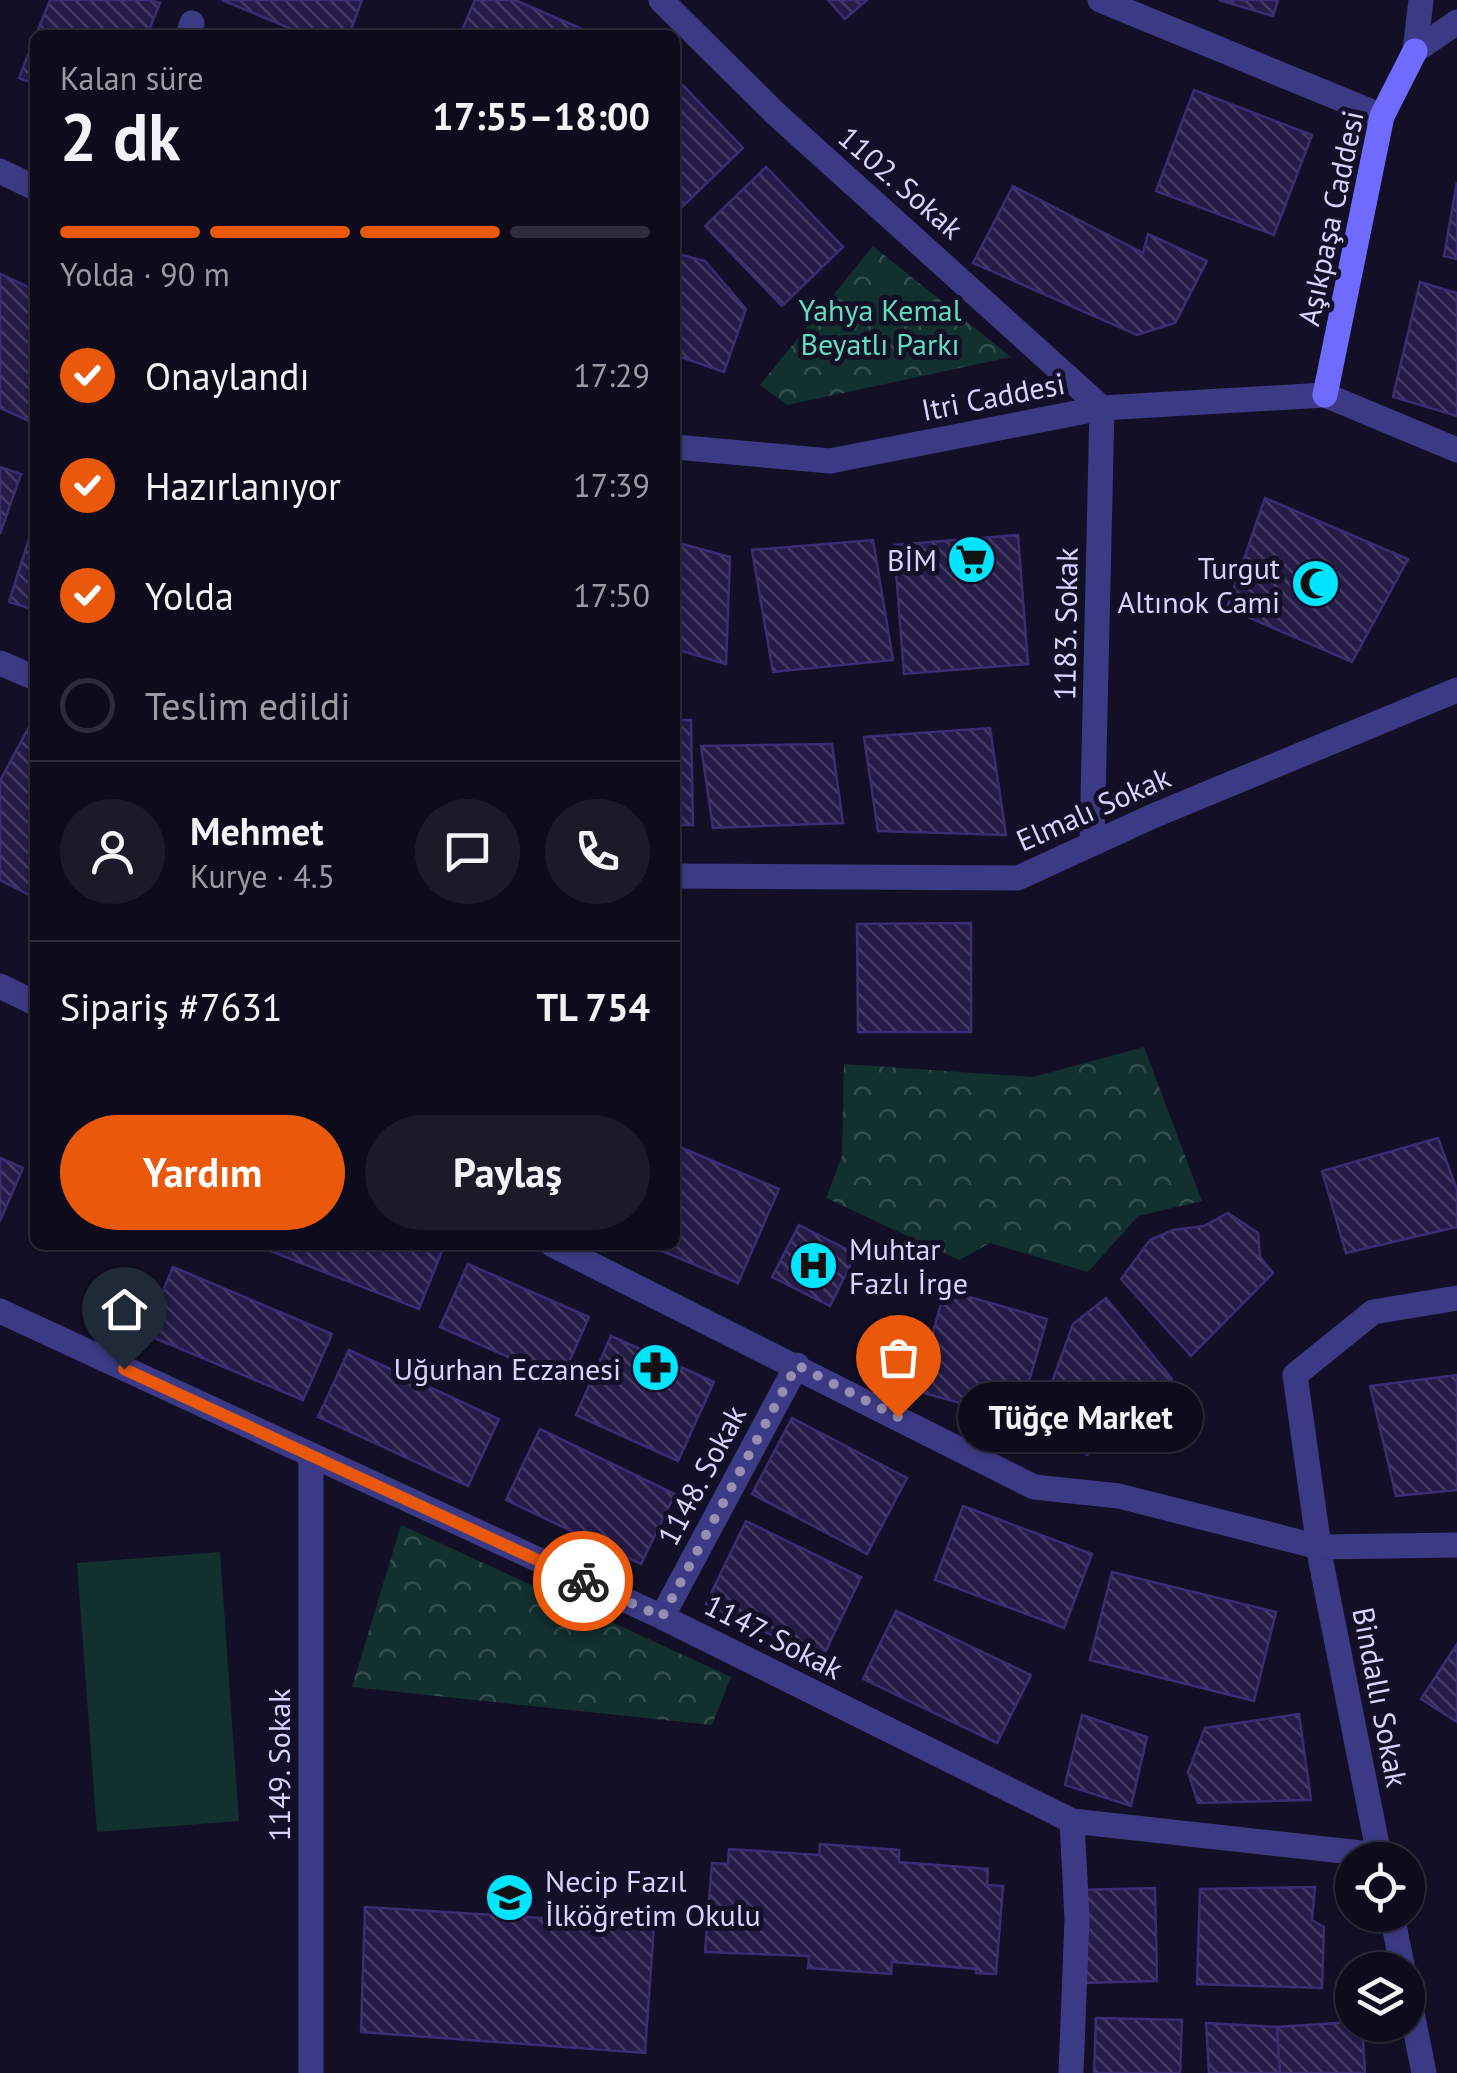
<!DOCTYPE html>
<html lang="tr">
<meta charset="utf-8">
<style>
body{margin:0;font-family:"PT Sans",sans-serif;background:#1c1929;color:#f1f3f6;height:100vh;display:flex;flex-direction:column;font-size:38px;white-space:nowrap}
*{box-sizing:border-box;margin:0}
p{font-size:32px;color:#9b9ba3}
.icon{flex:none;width:55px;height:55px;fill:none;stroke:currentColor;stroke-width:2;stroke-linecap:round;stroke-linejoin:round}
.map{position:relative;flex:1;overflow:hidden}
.sheet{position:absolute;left:30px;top:30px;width:650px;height:1220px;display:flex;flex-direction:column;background:#0e0b1c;border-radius:15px;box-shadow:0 2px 8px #0004,0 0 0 2px #2e2b3b}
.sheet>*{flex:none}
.buttons{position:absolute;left:1335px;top:1842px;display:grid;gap:20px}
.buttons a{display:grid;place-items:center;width:90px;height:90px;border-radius:50%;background:#0e0b1c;box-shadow:0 2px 8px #0004,0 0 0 2px #2e2b3b;font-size:50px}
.pin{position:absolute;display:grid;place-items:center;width:85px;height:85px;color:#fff;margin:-102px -42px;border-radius:50% 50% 50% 0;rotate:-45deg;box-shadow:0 0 10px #0007}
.pin .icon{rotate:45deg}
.courier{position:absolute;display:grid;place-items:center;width:100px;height:100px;margin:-50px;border:8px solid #ea580c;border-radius:50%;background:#fff;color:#222;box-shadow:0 2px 12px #0007}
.bubble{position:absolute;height:70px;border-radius:35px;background:#0e0b1c;box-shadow:0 2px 8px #0004,0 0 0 2px #2e2b3b;font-size:32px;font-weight:600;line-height:70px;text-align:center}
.summary em{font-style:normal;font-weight:600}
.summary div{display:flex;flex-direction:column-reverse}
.summary{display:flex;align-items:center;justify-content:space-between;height:170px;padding:0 30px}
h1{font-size:65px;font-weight:600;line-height:75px}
.bar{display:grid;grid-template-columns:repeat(4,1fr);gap:15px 10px;align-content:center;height:120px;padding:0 30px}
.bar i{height:12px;border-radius:8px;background:#2e2b3b}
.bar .active{background:#ea580c}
.bar p{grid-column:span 4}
.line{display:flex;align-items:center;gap:25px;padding:0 30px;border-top:2px solid #2e2b3b}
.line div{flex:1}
.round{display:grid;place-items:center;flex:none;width:105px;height:105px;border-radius:52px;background:#1c1929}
ol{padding:0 30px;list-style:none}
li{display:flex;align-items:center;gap:30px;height:110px}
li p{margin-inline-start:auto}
li .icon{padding:10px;border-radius:50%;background:#ea580c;color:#fff;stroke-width:4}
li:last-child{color:#9b9ba3}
li i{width:55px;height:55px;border:5px solid #2e2b3b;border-radius:50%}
.button{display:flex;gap:20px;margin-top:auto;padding:20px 30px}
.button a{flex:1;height:115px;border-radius:60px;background:#ea580c;color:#fff;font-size:40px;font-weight:600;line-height:115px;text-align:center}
.button a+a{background:#1c1929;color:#f1f3f6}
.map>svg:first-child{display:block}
.grass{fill:#12302f}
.forest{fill:url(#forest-crowns)}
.building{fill:url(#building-back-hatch);stroke:#3b2d73;stroke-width:2.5}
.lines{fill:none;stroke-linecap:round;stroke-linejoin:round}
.street{stroke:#3d3a85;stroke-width:25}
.secondary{stroke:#6f6bff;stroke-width:25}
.done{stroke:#948fb3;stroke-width:10;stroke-dasharray:0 18}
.route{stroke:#ea580c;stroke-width:12}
.labels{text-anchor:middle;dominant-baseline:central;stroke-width:10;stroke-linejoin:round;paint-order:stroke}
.street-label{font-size:30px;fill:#d9d4ff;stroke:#130f26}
.park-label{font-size:30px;fill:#5fe0c0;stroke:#130f26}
.poi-label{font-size:30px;fill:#d9d4ff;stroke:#130f26;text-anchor:end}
</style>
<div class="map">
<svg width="1457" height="2073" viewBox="0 0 1457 2073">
<defs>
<pattern id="forest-crowns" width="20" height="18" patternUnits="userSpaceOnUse" patternTransform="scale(2.5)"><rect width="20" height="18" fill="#12302f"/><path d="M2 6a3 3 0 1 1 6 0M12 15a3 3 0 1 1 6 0" fill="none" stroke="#344d4e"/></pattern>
<pattern id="building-back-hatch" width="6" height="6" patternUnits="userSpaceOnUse" patternTransform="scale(2.5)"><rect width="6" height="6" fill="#241b47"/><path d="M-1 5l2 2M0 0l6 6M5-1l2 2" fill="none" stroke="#433b63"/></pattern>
</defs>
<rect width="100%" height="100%" fill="#130f26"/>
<path class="grass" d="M 220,1552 L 239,1821 L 97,1832 L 77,1563 Z"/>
<path class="forest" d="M 873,246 L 1011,357 L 787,405 L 760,385 Z
M 1144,1047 L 1202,1201 L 1138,1216 L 1088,1272 L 990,1243 L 959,1260 L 826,1198 L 842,1156 L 844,1064 L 1033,1077 Z
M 401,1525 L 731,1677 L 712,1725 L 352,1687 Z"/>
<path class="building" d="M 50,0 L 151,0 L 160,3 L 147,35 L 36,35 Z
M 222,0 L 362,0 L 349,35 L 306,35 Z
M 475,0 L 515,0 L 596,35 L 460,35 Z
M 828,0 L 867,0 L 845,19 Z
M 1219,0 L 1278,0 L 1273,16 Z
M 35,37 L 35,84 L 19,78 Z
M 675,77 L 743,148 L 679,210 L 675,206 Z
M 1194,90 L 1312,135 L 1274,235 L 1156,191 Z
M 766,167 L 843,247 L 782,306 L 705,226 Z
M 1457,182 L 1457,259 L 1444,256 Z
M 1013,186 L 1143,253 L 1148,234 L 1207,261 L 1175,323 L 1137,335 L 973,263 Z
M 675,253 L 705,261 L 746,309 L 724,372 L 675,355 Z
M 0,274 L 35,290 L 35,409 L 29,421 L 0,408 Z
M 1420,282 L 1457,293 L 1457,416 L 1393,397 Z
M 0,467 L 21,474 L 0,534 Z
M 1265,498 L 1408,559 L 1352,662 L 1227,608 Z
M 35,520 L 35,610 L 9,602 Z
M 1018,535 L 1028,664 L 904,674 L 894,545 Z
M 873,540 L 893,660 L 773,672 L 752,550 Z
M 675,542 L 730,557 L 726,664 L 675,649 Z
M 675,720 L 691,720 L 693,825 L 675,825 Z
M 31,723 L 35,726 L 35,898 L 0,880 L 0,781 Z
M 990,728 L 1006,835 L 878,831 L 864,737 Z
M 832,744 L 843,823 L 713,828 L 701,746 Z
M 971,923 L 971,1032 L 858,1032 L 857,924 Z
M 1438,1138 L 1457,1190 L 1457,1227 L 1346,1253 L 1322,1171 Z
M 675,1145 L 779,1189 L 738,1283 L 648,1245 L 675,1245 Z
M 0,1158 L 23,1168 L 0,1221 Z
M 1228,1213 L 1258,1233 L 1260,1257 L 1273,1273 L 1191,1356 L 1121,1279 L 1150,1240 L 1173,1230 L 1204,1226 Z
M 799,1225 L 856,1254 L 830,1306 L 772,1277 Z
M 255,1245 L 443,1245 L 444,1246 L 419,1309 Z
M 468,1264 L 589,1317 L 561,1380 L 440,1327 Z
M 173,1267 L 332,1334 L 303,1400 L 145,1334 Z
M 945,1290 L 1047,1319 L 1018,1419 L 916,1391 Z
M 1106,1298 L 1172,1379 L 1087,1455 L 1039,1418 L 1073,1324 Z
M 611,1336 L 714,1382 L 678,1461 L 576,1415 Z
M 349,1350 L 499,1419 L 468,1486 L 318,1417 Z
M 1457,1375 L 1457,1490 L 1396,1496 L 1370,1386 Z
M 792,1418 L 907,1478 L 867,1554 L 752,1494 Z
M 540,1429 L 675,1494 L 641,1564 L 506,1500 Z
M 963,1506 L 1092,1554 L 1064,1628 L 935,1580 Z
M 746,1521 L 861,1577 L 822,1659 L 706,1604 Z
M 1112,1572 L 1276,1612 L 1254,1701 L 1090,1660 Z
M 896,1611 L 1031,1675 L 997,1743 L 863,1679 Z
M 1457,1644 L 1457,1722 L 1421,1699 Z
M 1299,1714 L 1311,1800 L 1198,1803 L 1188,1772 L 1205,1728 Z
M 1082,1715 L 1147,1737 L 1131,1806 L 1065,1785 Z
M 820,1844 L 899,1850 L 899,1862 L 988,1869 L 987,1885 L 1003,1886 L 996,1974 L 976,1973 L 976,1969 L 892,1962 L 891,1974 L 808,1968 L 809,1956 L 705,1952 L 712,1863 L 728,1864 L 729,1849 L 819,1855 Z
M 1315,1887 L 1312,1920 L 1324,1927 L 1322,1988 L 1197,1984 L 1200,1889 Z
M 1155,1888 L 1157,1981 L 1080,1983 L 1078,1890 Z
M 365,1907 L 654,1925 L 645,2053 L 361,2032 Z
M 1096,2018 L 1182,2020 L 1180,2073 L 1094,2073 Z
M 1352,2022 L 1362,2025 L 1365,2073 L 1280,2073 L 1277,2027 Z
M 1206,2023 L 1277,2027 L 1280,2073 L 1209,2073 Z"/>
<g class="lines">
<path class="street" d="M 661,0 L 777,115 L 1102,408 L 1092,842
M 1100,0 L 1382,116
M 188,35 L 192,23
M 1415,51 L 1421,0
M 1415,51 L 1457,22
M 0,171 L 35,188
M 675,447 L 830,461 L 1102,408 L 1325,395 L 1457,450
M 0,663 L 35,678
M 675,876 L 1018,878 L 1153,816 L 1457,690
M 0,986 L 35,1003
M 553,1245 L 1034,1487 L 1119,1496 L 1319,1547 L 1457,1545
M 0,1311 L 662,1617 L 1072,1821 L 1379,1855
M 662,1617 L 797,1365
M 1380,1860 L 1321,1562 L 1295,1375 L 1373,1312 L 1457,1298
M 1392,1915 L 1403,1970
M 1408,1993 L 1424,2073
M 311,2073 L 311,1457
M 1071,2073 L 1077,1919 L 1072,1821"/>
<path class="secondary" d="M 1325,395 L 1382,116 L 1415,51"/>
</g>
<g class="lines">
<path class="done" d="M 583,1581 L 662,1617 L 797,1365 L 898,1417"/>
<path class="route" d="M 124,1369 L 583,1581"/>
</g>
<defs>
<symbol id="supermarket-disc" viewBox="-11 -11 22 22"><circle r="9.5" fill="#00e5ff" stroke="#130f26"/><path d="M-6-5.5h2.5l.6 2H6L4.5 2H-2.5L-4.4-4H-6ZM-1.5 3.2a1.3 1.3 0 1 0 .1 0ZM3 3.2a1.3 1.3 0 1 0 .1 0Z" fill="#111"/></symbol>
<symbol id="mosque-disc" viewBox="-11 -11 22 22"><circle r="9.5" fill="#00e5ff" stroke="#130f26"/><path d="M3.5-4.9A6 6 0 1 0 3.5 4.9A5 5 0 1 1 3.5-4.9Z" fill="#111"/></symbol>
<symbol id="hospital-disc" viewBox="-11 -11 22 22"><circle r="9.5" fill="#00e5ff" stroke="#130f26"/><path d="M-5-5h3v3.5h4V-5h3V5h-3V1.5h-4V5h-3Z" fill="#111"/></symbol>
<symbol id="pharmacy-disc" viewBox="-11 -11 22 22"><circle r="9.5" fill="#00e5ff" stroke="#130f26"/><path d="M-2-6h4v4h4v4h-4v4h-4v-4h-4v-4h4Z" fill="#111"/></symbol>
<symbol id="school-disc" viewBox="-11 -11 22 22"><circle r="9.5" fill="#00e5ff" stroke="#130f26"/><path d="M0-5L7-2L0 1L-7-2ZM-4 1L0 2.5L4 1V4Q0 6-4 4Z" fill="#111"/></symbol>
</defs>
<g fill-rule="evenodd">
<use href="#supermarket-disc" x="944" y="532" width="55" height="55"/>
<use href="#mosque-disc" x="1288" y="556" width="55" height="55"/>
<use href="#hospital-disc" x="786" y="1238" width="55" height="55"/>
<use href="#pharmacy-disc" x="628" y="1340" width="55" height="55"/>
<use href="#school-disc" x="482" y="1870" width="55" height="55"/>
</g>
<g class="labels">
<g class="street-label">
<text transform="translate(901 182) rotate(41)">1102. Sokak</text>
<text transform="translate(1330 218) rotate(-78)">Aşıkpaşa Caddesi</text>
<text transform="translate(993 396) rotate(-11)">Itri Caddesi</text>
<text transform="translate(1065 624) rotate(-89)">1183. Sokak</text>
<text transform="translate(1093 808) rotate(-24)">Elmalı Sokak</text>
<text transform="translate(701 1475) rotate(-62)">1148. Sokak</text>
<text transform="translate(774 1636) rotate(27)">1147. Sokak</text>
<text transform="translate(1381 1697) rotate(79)">Bindallı Sokak</text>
<text transform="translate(278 1765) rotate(-90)">1149. Sokak</text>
</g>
<g class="park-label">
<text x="880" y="309">Yahya Kemal<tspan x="880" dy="34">Beyatlı Parkı</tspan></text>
</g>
<g class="poi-label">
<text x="937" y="559">BİM</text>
<text x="1280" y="567">Turgut<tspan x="1280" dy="34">Altınok Cami</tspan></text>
<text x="849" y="1248" text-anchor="start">Muhtar<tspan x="849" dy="34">Fazlı İrge</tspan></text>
<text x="621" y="1368">Uğurhan Eczanesi</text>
<text x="545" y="1880" text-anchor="start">Necip Fazıl<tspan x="545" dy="34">İlköğretim Okulu</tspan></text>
</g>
</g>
</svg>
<div class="buttons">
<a><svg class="icon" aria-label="locate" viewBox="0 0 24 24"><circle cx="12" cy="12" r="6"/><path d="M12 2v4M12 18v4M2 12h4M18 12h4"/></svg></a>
<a><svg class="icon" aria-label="layers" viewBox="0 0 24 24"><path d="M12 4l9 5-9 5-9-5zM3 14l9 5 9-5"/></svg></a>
</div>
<div class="pin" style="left:898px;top:1417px;background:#ea580c"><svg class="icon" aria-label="bag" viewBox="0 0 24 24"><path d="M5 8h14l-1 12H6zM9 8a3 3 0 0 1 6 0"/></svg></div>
<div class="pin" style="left:124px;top:1369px;background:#1f2937"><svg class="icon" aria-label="home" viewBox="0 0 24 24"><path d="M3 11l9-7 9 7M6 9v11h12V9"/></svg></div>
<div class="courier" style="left:583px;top:1581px"><svg class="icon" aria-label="bike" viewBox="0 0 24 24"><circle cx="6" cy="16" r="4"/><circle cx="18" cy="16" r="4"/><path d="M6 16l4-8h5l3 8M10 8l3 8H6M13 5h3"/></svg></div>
<div class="bubble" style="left:958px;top:1382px;width:245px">Tüğçe Market</div>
<section class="sheet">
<div class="summary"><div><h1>2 dk</h1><p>Kalan süre</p></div><em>17:55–18:00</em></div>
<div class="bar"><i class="active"></i><i class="active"></i><i class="active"></i><i></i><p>Yolda · 90 m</p></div>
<ol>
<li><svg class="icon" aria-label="check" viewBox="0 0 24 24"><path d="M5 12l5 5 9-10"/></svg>Onaylandı<p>17:29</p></li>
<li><svg class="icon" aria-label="check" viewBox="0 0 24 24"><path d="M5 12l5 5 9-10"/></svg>Hazırlanıyor<p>17:39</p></li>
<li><svg class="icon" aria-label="check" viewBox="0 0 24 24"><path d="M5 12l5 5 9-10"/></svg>Yolda<p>17:50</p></li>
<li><i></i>Teslim edildi</li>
</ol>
<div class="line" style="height:180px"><a class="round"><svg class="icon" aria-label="person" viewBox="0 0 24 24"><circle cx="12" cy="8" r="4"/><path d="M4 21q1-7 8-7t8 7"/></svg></a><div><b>Mehmet</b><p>Kurye · 4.5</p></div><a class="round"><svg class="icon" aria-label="chat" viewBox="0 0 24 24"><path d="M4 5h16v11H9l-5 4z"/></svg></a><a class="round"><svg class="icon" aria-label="phone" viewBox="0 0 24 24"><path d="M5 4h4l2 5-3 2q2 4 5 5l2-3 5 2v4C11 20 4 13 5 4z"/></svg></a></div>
<div class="line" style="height:130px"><div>Sipariş #7631</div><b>TL 754</b></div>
<div class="button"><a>Yardım</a><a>Paylaş</a></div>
</section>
</div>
